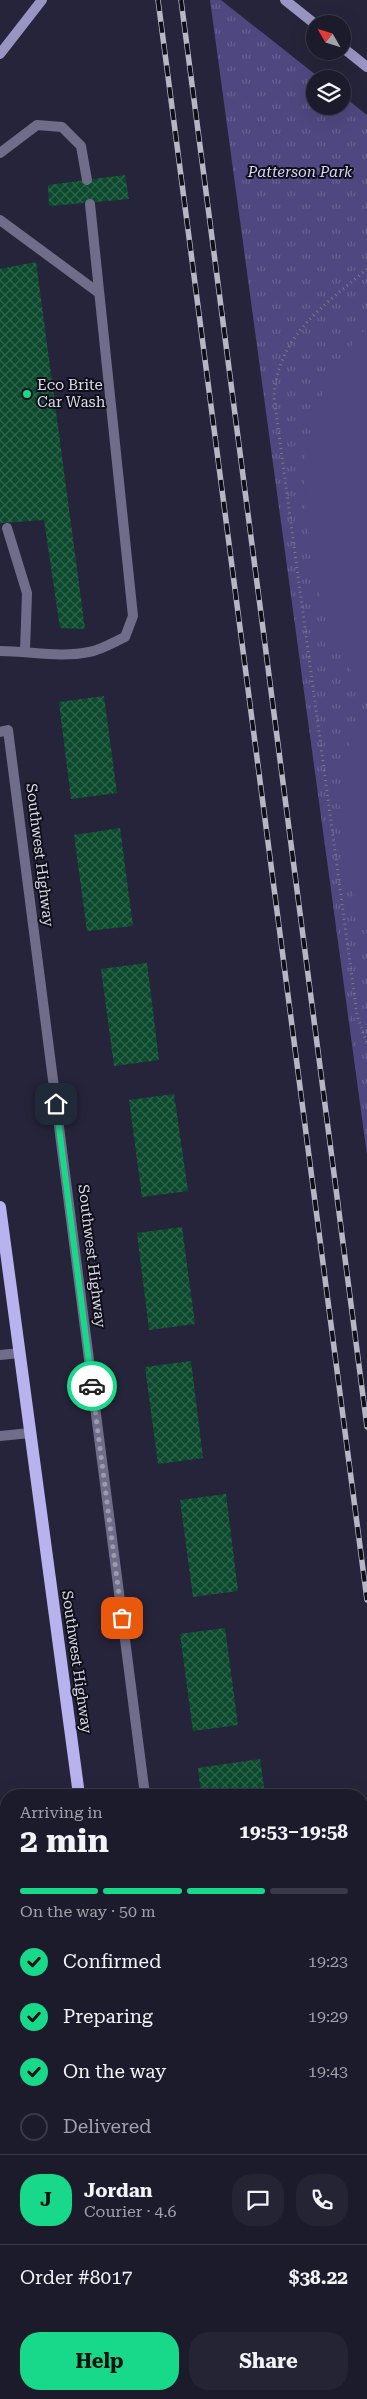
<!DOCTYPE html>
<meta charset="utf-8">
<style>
body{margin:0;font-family:"Roboto Serif",serif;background:#252434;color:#f1f3f6;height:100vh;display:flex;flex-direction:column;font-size:19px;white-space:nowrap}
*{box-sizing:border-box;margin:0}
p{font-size:16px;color:#a0a1a9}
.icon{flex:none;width:28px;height:28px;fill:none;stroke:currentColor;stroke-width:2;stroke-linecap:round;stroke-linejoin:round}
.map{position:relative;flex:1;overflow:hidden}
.sheet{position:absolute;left:0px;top:1789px;width:368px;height:611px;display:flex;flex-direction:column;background:#1c1b2c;border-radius:20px 20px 0 0;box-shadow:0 5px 20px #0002,0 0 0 1px #3a3948}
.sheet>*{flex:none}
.needle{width:32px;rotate:309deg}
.controls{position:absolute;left:306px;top:15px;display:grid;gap:10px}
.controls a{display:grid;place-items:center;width:45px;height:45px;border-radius:50%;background:#1c1b2c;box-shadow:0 5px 20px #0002,0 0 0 1px #3a3948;font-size:25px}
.pin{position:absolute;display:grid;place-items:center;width:42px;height:42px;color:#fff;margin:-21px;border-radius:10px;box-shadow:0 2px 8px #0006}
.courier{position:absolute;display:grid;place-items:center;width:50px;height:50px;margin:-25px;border:4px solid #18d989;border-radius:50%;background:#fff;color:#222;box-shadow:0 1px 6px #0007}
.head em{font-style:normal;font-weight:700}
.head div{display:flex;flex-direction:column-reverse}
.head{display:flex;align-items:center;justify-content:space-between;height:85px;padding:0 20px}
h1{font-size:32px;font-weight:700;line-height:38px}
.bar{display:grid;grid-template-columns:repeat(4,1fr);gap:8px 5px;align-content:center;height:60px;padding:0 20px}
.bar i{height:6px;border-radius:4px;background:#3a3948}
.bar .current{background:#18d989}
.bar p{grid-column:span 4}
.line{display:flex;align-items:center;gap:12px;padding:0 20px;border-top:1px solid #3a3948}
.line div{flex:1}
.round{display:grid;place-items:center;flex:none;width:52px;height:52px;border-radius:20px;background:#252434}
ol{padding:0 20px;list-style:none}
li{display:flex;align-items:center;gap:15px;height:55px}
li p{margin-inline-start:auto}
li .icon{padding:5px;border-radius:50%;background:#18d989;color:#111;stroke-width:4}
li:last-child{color:#a0a1a9}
li i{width:28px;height:28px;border:2px solid #3a3948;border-radius:50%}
.primary-button{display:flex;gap:10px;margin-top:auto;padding:10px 20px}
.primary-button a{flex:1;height:58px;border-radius:20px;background:#18d989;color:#111;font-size:20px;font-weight:700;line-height:58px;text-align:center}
.primary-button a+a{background:#252434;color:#f1f3f6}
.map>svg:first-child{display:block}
.park{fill:url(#park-tufts)}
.pitch{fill:#4f477f}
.building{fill:url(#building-cross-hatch)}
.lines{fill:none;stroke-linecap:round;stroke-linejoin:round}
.path{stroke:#7b798c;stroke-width:3;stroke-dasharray:1 4;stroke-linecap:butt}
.lane{stroke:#6f6d8a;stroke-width:10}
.street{stroke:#6f6d8a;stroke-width:10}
.secondary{stroke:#9895c3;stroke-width:10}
.primary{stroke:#b8b3ef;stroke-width:12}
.rail-casing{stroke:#b7b6c7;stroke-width:5.5}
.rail{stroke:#100f19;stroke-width:4;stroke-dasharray:11;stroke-linecap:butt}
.done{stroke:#9c9bac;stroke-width:5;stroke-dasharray:0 9}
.route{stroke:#18d989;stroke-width:6}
.poi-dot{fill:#18d989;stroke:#100f19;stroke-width:2}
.labels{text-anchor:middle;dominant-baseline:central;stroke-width:4;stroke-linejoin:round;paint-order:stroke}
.park-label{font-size:15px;font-style:italic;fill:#d7d4fa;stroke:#100f19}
.poi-label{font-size:15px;fill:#dcdbea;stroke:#100f19;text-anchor:start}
.street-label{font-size:15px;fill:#dcdbea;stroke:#100f19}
</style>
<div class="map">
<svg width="367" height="2399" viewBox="0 0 367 2399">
<defs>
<pattern id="park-tufts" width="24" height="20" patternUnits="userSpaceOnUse" patternTransform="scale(1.25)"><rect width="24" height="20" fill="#4f477f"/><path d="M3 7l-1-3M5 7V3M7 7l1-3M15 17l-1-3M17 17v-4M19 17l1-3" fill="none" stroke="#686191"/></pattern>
<pattern id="building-cross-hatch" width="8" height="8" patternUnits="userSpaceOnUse" patternTransform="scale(1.25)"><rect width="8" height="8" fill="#0b4a2d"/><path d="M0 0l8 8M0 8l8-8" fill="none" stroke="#2e644c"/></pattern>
</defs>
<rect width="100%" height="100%" fill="#26243a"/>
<path class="park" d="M 210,0 L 221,0 L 321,79 L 315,79 L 315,106 L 342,106 L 343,96 L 367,115 L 367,1155 Z"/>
<path class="pitch" d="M 367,328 L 367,693 C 332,648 317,599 310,543 C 308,523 304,502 304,483 C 304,427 328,368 367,328 Z
M 359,712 L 367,714 L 367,934 C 350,892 340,845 340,799 C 341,770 350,740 359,712 Z"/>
<path class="building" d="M 125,175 L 129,199 L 49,206 L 48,185 Z
M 36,262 L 85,629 L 60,628 L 44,520 L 0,523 L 0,269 Z
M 104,696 L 117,793 L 71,799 L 59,702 Z
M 120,828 L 133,926 L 87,931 L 74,835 Z
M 147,963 L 159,1060 L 114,1066 L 101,969 Z
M 174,1094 L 188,1191 L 142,1197 L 129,1100 Z
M 182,1227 L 195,1324 L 149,1330 L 137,1233 Z
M 191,1361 L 203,1458 L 158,1464 L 145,1367 Z
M 226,1494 L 238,1591 L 193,1597 L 180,1500 Z
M 225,1628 L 238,1725 L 193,1731 L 180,1634 Z
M 260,1759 L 265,1795 L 201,1795 L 198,1768 Z
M 279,2394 L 297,2394 L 297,2395 L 279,2397 Z"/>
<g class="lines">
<path class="path" d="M 367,269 C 324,306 278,335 274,397 L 357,1015 L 367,1044"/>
<path class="lane" d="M 0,153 L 37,125 L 62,127 L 81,146 L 87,180
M 0,220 L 99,293
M 7,528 L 27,593 L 25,651
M 0,651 C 30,651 60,658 89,652 C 101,650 114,642 125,637 L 133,616 L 90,204
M 0,1355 L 20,1353
M 0,1436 L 30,1433
M 0,2238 L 6,2241"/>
<path class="street" d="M 0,732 L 8,730 L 145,1795
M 222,2394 L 223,2399"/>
<path class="secondary" d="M 285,0 L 315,24
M 342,47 L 367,67
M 0,54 L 42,0"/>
<path class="primary" d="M 0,1207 L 79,1795
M 159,2394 L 159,2399"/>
<defs>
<path id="rail" d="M 158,0 L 367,1600
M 181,0 L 367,1427"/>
</defs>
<use href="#rail" class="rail-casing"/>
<use href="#rail" class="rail"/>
</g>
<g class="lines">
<path class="done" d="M 92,1386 L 122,1618"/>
<path class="route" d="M 56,1104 L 92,1386"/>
</g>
<circle class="poi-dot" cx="27" cy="394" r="5"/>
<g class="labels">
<g class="park-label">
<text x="300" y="172">Patterson Park</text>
</g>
<g class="poi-label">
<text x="37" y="385">Eco Brite<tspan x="37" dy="17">Car Wash</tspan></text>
</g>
<g class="street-label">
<text transform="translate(40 855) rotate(83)">Southwest Highway</text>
<text transform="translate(92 1256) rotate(83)">Southwest Highway</text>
<text transform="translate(77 1662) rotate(82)">Southwest Highway</text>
</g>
</g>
</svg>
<div class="controls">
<a><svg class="needle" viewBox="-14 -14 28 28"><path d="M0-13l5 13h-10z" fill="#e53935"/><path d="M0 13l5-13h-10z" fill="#a0a1a9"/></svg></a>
<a><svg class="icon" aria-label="layers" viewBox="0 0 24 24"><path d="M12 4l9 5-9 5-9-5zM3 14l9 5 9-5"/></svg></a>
</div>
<div class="pin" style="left:122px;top:1618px;background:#ea580c"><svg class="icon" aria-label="bag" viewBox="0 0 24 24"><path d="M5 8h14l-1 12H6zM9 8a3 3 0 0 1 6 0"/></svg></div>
<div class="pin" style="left:56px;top:1104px;background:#1f2937"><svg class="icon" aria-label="home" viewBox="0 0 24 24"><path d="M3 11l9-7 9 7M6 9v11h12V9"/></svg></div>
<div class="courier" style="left:92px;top:1386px"><svg class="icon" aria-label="car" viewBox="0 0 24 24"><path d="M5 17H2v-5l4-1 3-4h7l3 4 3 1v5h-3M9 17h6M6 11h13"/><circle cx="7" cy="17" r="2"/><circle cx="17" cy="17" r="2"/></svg></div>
<section class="sheet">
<div class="head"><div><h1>2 min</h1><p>Arriving in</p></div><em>19:53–19:58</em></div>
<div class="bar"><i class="current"></i><i class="current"></i><i class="current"></i><i></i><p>On the way · 50 m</p></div>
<ol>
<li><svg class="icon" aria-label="check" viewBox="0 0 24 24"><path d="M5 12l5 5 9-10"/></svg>Confirmed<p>19:23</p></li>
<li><svg class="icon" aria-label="check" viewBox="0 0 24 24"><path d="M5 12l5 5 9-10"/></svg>Preparing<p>19:29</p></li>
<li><svg class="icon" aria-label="check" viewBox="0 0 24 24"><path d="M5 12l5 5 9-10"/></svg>On the way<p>19:43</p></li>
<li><i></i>Delivered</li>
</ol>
<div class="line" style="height:90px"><b class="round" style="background:#18d989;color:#111">J</b><div><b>Jordan</b><p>Courier · 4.6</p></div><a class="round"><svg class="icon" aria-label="chat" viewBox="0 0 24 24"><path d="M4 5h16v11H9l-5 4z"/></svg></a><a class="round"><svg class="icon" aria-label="phone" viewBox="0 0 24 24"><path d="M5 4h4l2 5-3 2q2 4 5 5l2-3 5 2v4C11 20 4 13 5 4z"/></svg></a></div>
<div class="line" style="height:65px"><div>Order #8017</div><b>$38.22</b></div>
<div class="primary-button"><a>Help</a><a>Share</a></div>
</section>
</div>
